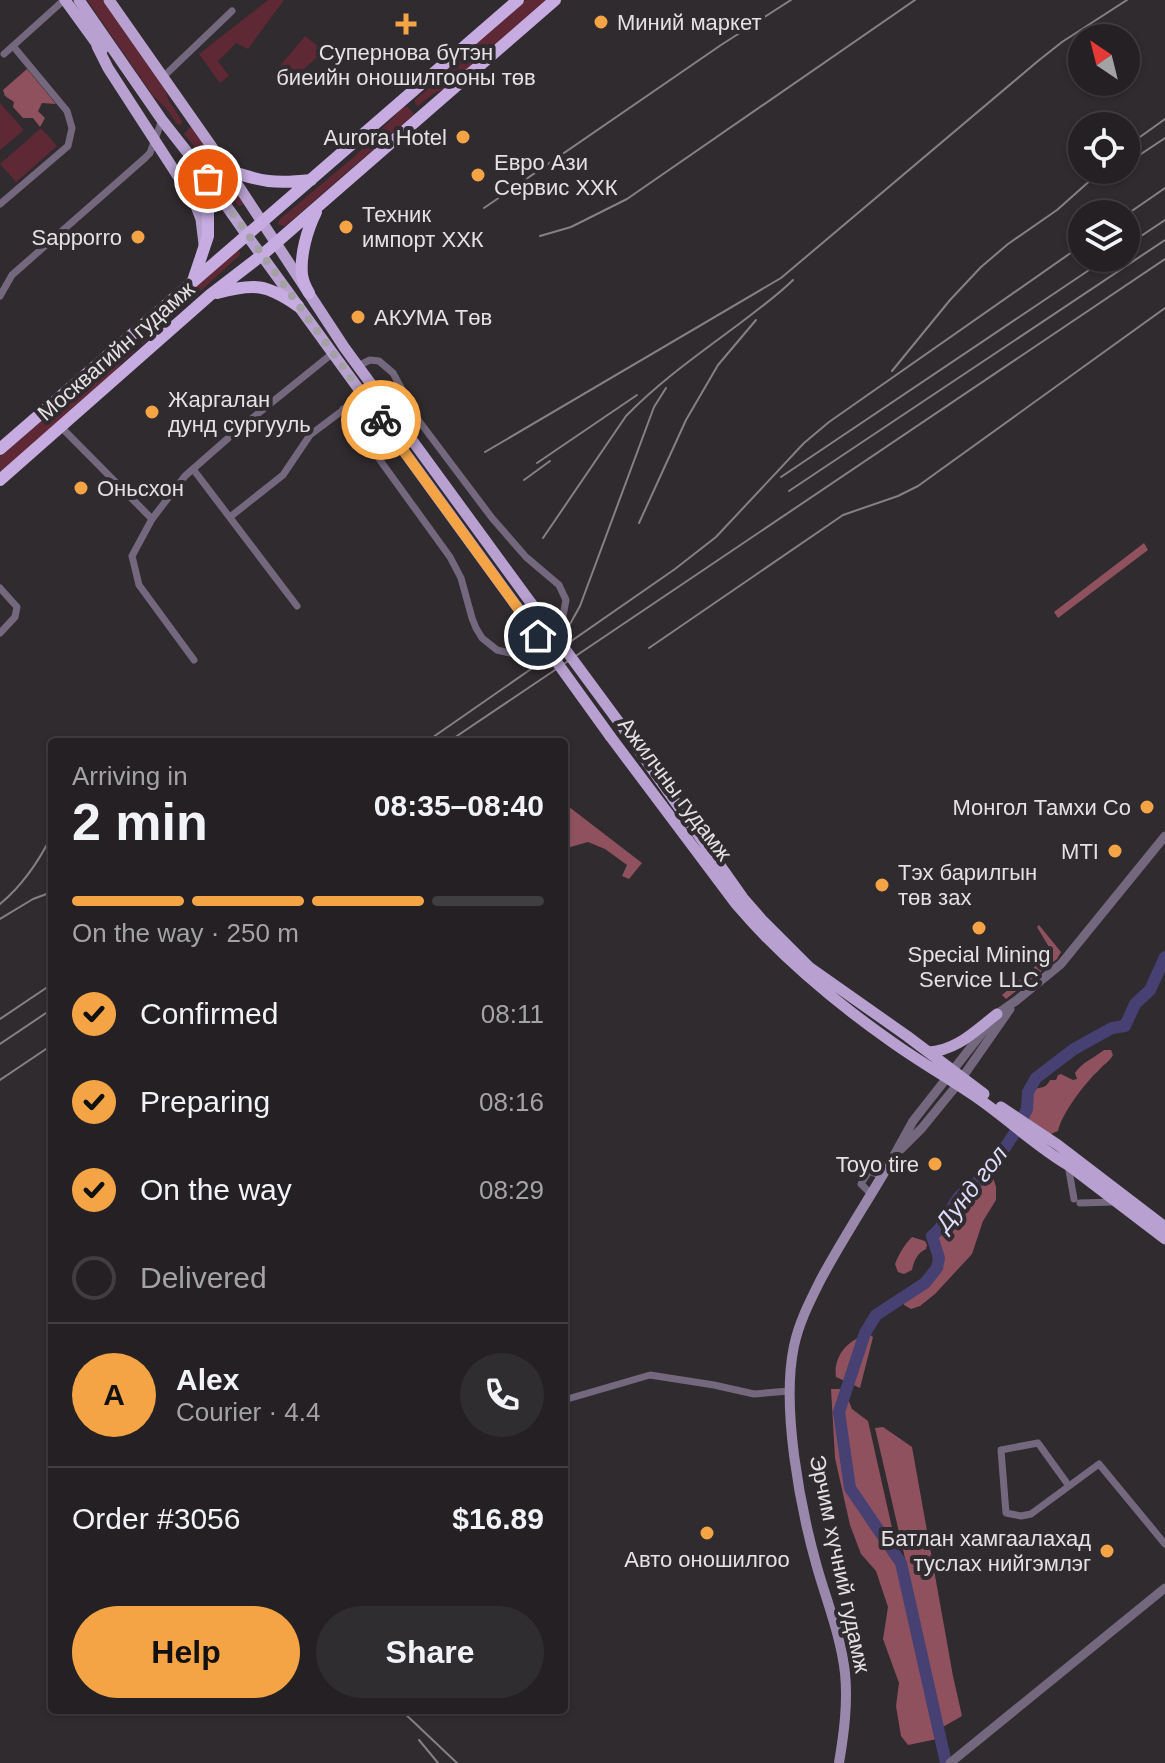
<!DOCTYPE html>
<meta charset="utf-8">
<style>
body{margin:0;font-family:Arial,sans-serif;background:#302d30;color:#f1f3f6;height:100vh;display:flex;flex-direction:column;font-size:30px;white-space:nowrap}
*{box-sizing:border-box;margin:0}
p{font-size:26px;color:#a3a3a6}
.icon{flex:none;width:44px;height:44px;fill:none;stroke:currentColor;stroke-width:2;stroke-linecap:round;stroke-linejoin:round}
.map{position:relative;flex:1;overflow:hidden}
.drawer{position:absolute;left:48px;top:738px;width:520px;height:976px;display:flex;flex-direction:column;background:#242023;border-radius:8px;box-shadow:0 2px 6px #0004,0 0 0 2px #413e41}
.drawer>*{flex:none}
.needle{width:52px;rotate:325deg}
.tools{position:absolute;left:1068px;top:24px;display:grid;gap:16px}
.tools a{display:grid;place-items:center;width:72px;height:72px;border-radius:50%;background:#242023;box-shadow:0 2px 6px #0004,0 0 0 2px #413e41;font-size:40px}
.pin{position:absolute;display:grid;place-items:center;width:68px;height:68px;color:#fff;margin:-34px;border:4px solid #fff;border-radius:50%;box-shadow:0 2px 8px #0007}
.courier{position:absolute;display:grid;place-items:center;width:80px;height:80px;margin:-40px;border:6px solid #f4a444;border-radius:50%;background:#fff;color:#222;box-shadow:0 2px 10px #0007}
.head em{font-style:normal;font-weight:700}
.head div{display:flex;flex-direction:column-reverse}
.head{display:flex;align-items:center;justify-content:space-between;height:136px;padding:0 24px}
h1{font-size:52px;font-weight:700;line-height:60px}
.bar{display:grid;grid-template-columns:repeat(4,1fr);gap:12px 8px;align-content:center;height:96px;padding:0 24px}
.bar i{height:10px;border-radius:6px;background:#413e41}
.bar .current{background:#f4a444}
.bar p{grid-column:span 4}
.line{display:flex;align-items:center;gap:20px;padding:0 24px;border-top:2px solid #413e41}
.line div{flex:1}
.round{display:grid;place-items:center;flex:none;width:84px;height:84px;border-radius:42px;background:#302d30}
ol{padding:0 24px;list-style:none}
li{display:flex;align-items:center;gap:24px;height:88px}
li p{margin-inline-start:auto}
li .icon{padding:8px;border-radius:50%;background:#f4a444;color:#111;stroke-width:4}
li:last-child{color:#a3a3a6}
li i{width:44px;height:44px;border:4px solid #413e41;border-radius:50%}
.cta{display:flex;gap:16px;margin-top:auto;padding:16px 24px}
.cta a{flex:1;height:92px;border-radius:48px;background:#f4a444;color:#111;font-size:32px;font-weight:700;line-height:92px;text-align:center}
.cta a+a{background:#302d30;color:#f1f3f6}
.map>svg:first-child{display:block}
.green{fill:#5e2835}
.forest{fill:#8f515e}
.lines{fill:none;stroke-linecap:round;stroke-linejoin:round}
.river{stroke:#464073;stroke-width:12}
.minor{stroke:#73687e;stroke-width:7}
.tertiary{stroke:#73687e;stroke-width:9}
.secondary{stroke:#9a88ac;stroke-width:10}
.primary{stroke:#b8a1d0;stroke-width:11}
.trunk{stroke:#c6ace0;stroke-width:12}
.rail{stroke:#848083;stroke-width:2}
.primary-bridge{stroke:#b8a1d0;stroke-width:11}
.done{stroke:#a4a1a4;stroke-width:8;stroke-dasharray:0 14.4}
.route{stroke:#f4a444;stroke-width:10}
.poi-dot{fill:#f4a444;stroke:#302b2f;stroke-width:3}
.labels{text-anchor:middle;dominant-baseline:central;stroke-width:8;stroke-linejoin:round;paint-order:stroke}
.poi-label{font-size:22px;fill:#e3e1e3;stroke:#302b2f;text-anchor:start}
.street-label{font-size:22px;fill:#e3e1e3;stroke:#302b2f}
.water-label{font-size:24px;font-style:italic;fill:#dddcfd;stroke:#302b2f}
</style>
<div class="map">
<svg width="1165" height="1763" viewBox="0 0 1165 1763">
<rect width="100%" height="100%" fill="#302b2f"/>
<path class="green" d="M 87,0 L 103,0 L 164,87 L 169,101 L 182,121 L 181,125 L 177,124 L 165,107 L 153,96 Z
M 268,0 L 284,0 L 248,49 L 236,43 L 218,61 L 229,76 L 220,83 L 199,54 Z
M 526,0 L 547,0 L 444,89 L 433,94 L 418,106 L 415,104 L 415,100 L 429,88 L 439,75 Z
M 305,36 L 324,51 L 295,77 L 280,66 Z
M 0,103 L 24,130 L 0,150 Z
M 404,106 L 408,107 L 414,114 L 285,226 L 279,225 L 278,223 L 280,219 L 355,156 Z
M 191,126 L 243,201 L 243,205 L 238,206 L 211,166 L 184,134 Z
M 41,128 L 57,146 L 16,182 L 0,164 Z
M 236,251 L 240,252 L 240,255 L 143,344 L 136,337 Z
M 132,347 L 134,348 L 134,352 L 121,363 L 112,376 L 0,473 L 0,456 L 102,366 Z"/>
<path class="forest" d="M 27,69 L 56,104 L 42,103 L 38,111 L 45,118 L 40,127 L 33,118 L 23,118 L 13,107 L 14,102 L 5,96 L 3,90 Z
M 1144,543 L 1148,550 L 1058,618 L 1054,612 Z
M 564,803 L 642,863 L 629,879 L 622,876 L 627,865 L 605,849 L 588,842 L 567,848 L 564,845 Z
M 1039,925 L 1061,952 L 1057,959 L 1006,999 L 1002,995 L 1052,952 L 1037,927 Z
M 1104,1050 L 1111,1050 L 1113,1055 C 1109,1062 1104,1064 1099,1070 C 1085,1083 1062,1113 1058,1131 L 1048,1135 L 1028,1119 L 1032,1106 L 1030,1102 L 1032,1090 C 1041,1086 1045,1090 1050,1080 L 1056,1080 L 1058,1075 L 1061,1074 L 1073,1080 L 1077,1079 L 1075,1073 C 1082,1062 1094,1058 1104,1050 Z
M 1000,1148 L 999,1159 L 992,1174 L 996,1187 L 996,1200 L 983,1221 L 972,1254 L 935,1294 L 920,1306 L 911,1309 L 904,1305 L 904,1293 C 910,1288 916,1287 921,1283 C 941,1269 936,1255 929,1236 C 935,1229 943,1222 953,1223 L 955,1220 L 951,1217 L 951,1213 L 958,1208 L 960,1199 L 984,1184 L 984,1171 L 992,1160 L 992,1156 Z
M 912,1237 L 925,1241 L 927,1245 L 926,1249 C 917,1253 914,1261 912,1270 L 904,1274 L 898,1272 L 895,1264 C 899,1254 904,1245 912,1237 Z
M 869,1334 L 873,1337 L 860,1388 L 836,1377 C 833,1356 848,1339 869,1334 Z
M 831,1389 L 844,1389 L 852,1409 L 868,1421 L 932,1706 L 937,1739 L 908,1745 L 901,1736 L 896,1706 L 899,1683 L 883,1639 L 888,1607 L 876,1571 L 861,1554 L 850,1525 L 835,1458 Z
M 883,1427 L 912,1447 L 953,1676 L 962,1716 L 941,1728 L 916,1606 L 875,1428 Z"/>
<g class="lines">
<path class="river" d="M 946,1763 L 901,1563 L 850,1488 L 839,1412 L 865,1333 L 876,1315 L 925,1283 L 937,1268 L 939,1258 L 932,1236 C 945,1227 949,1209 959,1197 C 968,1186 981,1181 991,1171 L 992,1167 L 1016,1131 L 1027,1109 L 1028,1092 L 1036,1078 L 1074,1049 L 1112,1028 L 1125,1026 L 1135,1004 L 1150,990 L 1165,957"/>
<path class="minor" d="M 4,54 L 64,0
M 163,77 L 232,11
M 0,204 L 68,146 L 72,128 L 67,111 L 13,46
M 0,296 L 12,275 L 145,158 L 150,153 L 162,120
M 343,409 L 450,557 L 461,578 L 472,618 L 476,628 L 482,638 L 497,650 L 510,653 L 516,652 L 559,621 L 563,616 L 566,600 L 559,585 L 526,557 L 492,518 L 419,421 L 393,373 L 379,361 L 370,360 L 358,366
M 61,427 L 152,519 L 185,476 L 234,433 L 333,353
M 193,469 L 297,606
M 230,517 L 283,475 L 310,435 L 363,395
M 152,519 L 132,556 L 139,585 L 194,660
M 0,588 L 17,607 L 15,617 L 0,633
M 1068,1165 L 1074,1199
M 870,1193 L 861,1184 L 869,1171 L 882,1176
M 1080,1203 L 1114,1202
M 564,1400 L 650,1375 L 714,1385 L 754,1394 L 789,1391
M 1069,1486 L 1038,1443 L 1001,1450 L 1006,1513 L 1021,1516 L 1031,1514 L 1099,1464 L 1165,1544"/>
<path class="tertiary" d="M 901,1149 L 922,1128 L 957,1085 L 1010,1009
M 892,1159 L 913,1121 L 997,1014 L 1017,1000 L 1061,964 L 1165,836
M 950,1763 L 1165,1588"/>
<path class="secondary" d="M 839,1763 C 844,1733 848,1703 845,1673 C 841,1637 827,1602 817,1567 C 800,1507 781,1407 794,1346 C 799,1322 810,1301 821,1279 C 843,1238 869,1199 892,1159"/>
<path class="primary" d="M 65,0 L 102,51
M 79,0 L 162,120 L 202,171 L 246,234 L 520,611
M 109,0 L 228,170 L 344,347 L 531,603
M 97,46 L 108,68 L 194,201 L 201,219 L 204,244
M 621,725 L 743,898 L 763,921 L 809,967 L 907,1036 L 984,1094
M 610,736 L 736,904 C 781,957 835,1002 892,1042 C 920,1062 950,1079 979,1099 C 1009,1120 1036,1146 1068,1165 L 1165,1239
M 928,1052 C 956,1051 975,1031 997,1014
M 1001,1107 L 1058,1145 L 1165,1227"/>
<path class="trunk" d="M 228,170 C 261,182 275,184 311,180
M 193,281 L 208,236 L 208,179
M 217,293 C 254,283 267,284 298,306
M 309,293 C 306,288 303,281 302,275 C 300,255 307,230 316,212
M 0,449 L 518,0
M 0,480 L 210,295 L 262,255 L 555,0"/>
<path class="rail" d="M 1126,147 L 1165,119
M 1126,164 L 1165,138
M 484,208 L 721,45 L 791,0
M 1126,215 L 1165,188
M 540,236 L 571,227 L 627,199 L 915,0
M 1126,246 L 1165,220
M 892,371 L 950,300 L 981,267 L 1008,244 L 1057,210 L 1102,170
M 485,452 L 781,278 L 1038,61 L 1062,42 L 1127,0
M 537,463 L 637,395
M 781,477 L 1107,258
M 524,480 L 550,461
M 789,491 L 1165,240
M 639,523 L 686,420 L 718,365 L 756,320
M 543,538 L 626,416 C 660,381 700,353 739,324 C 757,310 777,296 793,280
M 553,647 L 564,635 L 580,606 L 654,407 L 666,388
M 649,648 L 843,515 L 898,496 L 918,486 L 1165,308
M 426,742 L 675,569 L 716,537 L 804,443 L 829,422 L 1082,245
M 448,742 L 1165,259
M 0,904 C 23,885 39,861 52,835
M 0,919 L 33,899 L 52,892
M 0,1019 L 52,984
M 0,1044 L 52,1009
M 0,1080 L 52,1045
M 401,1710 L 457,1763
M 419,1740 L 438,1763"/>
<path class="primary-bridge" d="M 531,603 L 621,725
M 520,611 L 610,736"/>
</g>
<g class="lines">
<path class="done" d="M 208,179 L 381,420"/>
<path class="route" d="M 381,420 L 538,636"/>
</g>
<g class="poi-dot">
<circle cx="601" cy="22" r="8"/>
<path d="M402 12h8v8h8v8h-8v8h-8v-8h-8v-8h8z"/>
<circle cx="463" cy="137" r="8"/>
<circle cx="478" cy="175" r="8"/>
<circle cx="346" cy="227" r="8"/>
<circle cx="138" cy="237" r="8"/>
<circle cx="358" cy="317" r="8"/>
<circle cx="152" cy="412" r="8"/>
<circle cx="81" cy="488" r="8"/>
<circle cx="1147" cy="807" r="8"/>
<circle cx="1115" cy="851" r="8"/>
<circle cx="882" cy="885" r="8"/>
<circle cx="979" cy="928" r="8"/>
<circle cx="935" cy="1164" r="8"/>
<circle cx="707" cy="1533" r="8"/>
<circle cx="1107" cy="1551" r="8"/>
</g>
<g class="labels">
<g class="poi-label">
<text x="617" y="22">Миний маркет</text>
<text x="406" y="52" text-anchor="middle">Супернова бүтэн<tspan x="406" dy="25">биеийн оношилгооны төв</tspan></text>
<text x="447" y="137" text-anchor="end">Aurora Hotel</text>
<text x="494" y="162">Евро Ази<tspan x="494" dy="25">Сервис ХХК</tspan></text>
<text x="362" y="214">Техник<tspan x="362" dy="25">импорт ХХК</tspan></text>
<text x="122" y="237" text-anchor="end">Sapporro</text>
<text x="374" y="317">АКУМА Төв</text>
<text x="168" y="399">Жаргалан<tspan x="168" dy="25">дунд сургууль</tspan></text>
<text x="97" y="488">Оньсхон</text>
<text x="1131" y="807" text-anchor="end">Монгол Тамхи Со</text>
<text x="1099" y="851" text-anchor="end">MTI</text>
<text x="898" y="872">Тэх барилгын<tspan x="898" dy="25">төв зах</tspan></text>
<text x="979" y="954" text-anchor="middle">Special Mining<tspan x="979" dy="25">Service LLC</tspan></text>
<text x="919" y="1164" text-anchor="end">Toyo tire</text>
<text x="1091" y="1538" text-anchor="end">Батлан хамгаалахад<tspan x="1091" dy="25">туслах нийгэмлэг</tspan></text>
<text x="707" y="1559" text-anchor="middle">Авто оношилгоо</text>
</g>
<g class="street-label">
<text transform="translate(116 351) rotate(-41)">Москвагийн гудамж</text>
<text transform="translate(675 789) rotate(53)">Ажилчны гудамж</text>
<text transform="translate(840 1564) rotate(78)">Эрчим хүчний гудамж</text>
</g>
<g class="water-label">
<text transform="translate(971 1188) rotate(-52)">Дунд гол</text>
</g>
</g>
</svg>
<div class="tools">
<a><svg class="needle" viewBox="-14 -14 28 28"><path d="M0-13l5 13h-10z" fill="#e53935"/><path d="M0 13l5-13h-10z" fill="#a3a3a6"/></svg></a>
<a><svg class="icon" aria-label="locate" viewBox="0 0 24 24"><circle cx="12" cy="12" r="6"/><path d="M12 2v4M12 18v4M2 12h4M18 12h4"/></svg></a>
<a><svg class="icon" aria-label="layers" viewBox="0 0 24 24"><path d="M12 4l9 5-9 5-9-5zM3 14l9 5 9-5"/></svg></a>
</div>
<div class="pin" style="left:208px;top:179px;background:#ea580c"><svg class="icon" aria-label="bag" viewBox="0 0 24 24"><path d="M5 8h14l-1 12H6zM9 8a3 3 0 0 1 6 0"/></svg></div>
<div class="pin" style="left:538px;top:636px;background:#1f2937"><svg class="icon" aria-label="home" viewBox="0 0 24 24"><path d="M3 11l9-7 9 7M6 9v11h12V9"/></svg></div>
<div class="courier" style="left:381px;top:420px"><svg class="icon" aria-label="bike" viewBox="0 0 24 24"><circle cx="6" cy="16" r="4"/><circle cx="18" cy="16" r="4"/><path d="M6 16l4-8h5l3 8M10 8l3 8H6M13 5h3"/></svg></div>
<section class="drawer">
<div class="head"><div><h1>2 min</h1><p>Arriving in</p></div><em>08:35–08:40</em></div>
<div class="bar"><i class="current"></i><i class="current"></i><i class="current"></i><i></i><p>On the way · 250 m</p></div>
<ol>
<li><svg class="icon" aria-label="check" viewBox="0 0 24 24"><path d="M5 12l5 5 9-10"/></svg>Confirmed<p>08:11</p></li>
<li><svg class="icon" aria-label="check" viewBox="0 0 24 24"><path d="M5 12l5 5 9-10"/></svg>Preparing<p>08:16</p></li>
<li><svg class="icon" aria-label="check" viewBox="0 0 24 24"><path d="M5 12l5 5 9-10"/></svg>On the way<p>08:29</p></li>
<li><i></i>Delivered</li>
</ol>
<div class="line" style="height:144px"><b class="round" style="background:#f4a444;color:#111">A</b><div><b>Alex</b><p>Courier · 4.4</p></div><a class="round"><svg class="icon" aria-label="phone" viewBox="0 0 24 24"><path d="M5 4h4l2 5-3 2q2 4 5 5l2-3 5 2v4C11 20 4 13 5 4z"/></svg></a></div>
<div class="line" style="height:104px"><div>Order #3056</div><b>$16.89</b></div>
<div class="cta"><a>Help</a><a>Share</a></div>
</section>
</div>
